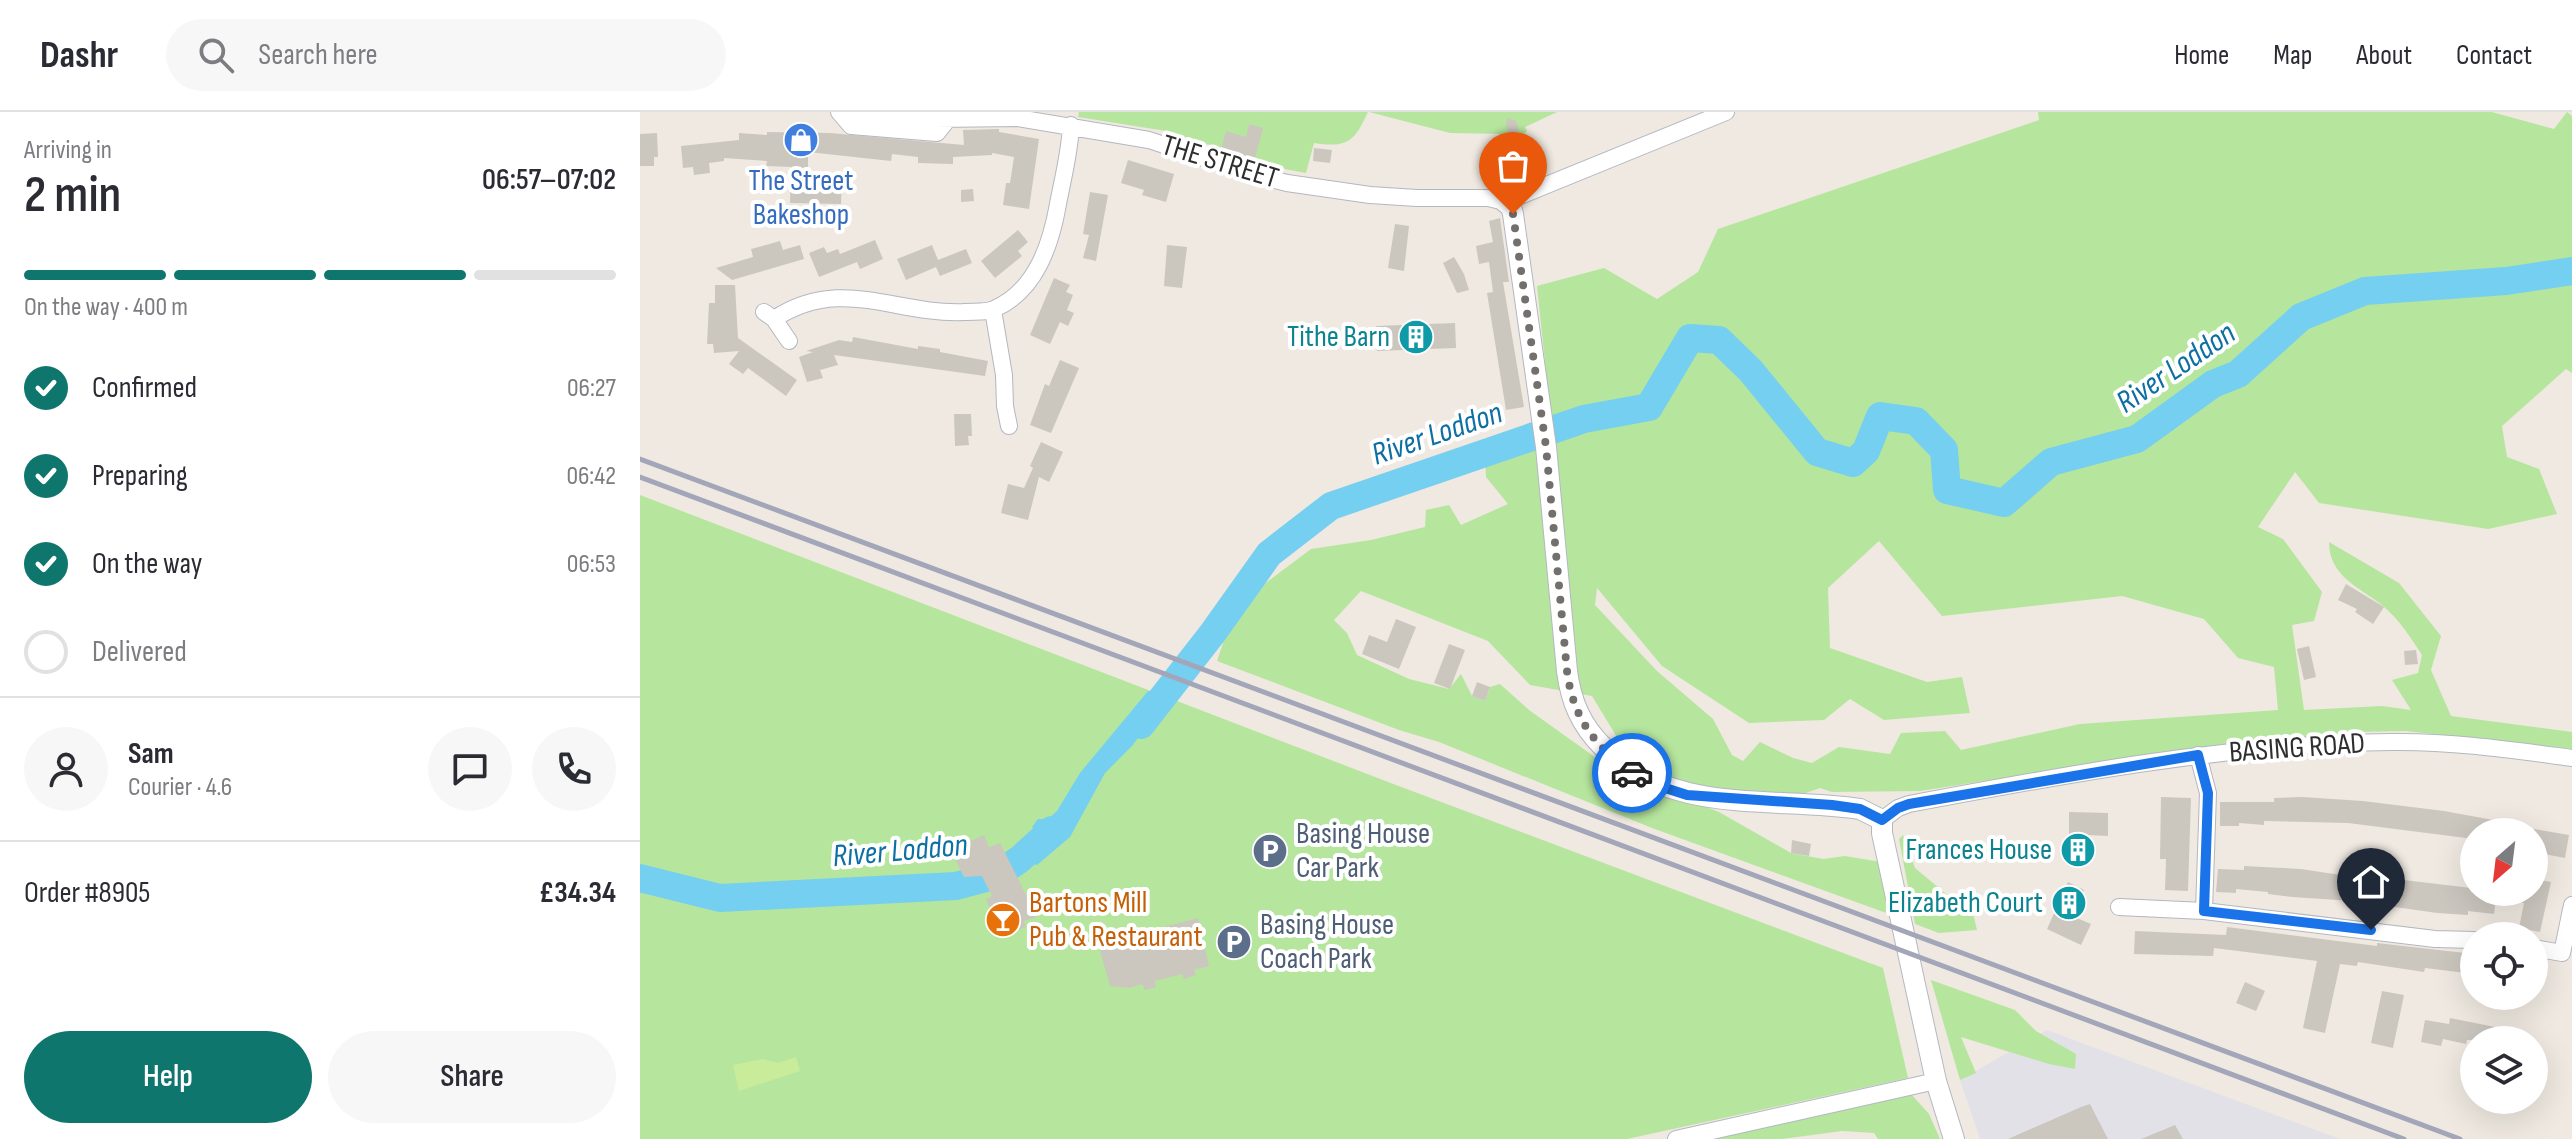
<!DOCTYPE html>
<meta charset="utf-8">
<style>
body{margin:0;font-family:"Sofia Sans Condensed",sans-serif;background:#f7f7f7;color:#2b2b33;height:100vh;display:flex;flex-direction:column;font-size:30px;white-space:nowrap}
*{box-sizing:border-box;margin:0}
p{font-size:26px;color:#7c7c81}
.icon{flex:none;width:44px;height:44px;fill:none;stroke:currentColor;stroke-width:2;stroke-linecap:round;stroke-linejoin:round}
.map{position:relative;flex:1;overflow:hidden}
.sheet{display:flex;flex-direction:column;background:#fff;width:640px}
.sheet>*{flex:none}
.needle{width:52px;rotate:208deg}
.controls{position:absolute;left:1820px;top:706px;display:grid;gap:16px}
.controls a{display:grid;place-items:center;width:88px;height:88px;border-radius:50%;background:#fff;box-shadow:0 8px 32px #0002;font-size:40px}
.pin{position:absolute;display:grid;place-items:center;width:68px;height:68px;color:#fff;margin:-82px -34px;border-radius:50% 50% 50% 0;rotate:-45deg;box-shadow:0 0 8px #0007}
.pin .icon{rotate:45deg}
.courier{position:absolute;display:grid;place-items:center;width:80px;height:80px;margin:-40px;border:6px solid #1a73e8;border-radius:50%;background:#fff;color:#222;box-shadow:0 2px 10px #0007}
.headline em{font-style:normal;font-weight:600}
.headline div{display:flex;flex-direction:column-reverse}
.headline{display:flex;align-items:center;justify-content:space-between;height:136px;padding:0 24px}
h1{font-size:52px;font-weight:600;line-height:60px}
.bar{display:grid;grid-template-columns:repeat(4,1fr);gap:12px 8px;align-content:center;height:96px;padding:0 24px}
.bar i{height:10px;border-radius:6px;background:#e1e1e2}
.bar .active{background:#0f766e}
.bar p{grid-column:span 4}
.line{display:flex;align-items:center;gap:20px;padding:0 24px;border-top:2px solid #e1e1e2}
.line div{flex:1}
.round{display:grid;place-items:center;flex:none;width:84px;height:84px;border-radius:42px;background:#f7f7f7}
ol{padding:0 24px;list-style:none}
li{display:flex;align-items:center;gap:24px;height:88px}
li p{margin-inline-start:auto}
li .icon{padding:8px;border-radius:50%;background:#0f766e;color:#fff;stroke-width:4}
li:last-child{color:#7c7c81}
li i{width:44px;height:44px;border:4px solid #e1e1e2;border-radius:50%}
.cta{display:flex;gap:16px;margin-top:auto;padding:16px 24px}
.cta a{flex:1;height:92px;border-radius:48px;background:#0f766e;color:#fff;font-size:32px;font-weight:600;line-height:92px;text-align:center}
.cta a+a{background:#f7f7f7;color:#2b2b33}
header{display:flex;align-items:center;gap:48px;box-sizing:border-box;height:112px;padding:0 40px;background:#fff;border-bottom:2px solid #e1e1e2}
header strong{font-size:38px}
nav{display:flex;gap:44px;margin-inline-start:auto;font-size:28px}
.search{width:560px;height:72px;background:#f7f7f7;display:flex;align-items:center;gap:20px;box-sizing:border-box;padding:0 28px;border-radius:44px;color:#7c7c81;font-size:30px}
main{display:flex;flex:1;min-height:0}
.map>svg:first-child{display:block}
.industrial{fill:#e3e1e8}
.green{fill:#b6e59e;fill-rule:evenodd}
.pitch{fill:#c9ec9a}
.water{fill:#75cff0}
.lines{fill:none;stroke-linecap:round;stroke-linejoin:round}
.river{stroke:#75cff0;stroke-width:28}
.building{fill:#cbc7bf}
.minor-casing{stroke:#b4b7c1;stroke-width:18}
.tertiary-casing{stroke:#b4b7c1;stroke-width:22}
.minor{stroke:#fff;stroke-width:16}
.tertiary{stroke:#fff;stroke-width:20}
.rail{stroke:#a3a6b8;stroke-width:5}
.done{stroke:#726f6d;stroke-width:8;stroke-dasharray:0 14.4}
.route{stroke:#1a73e8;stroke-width:10}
.labels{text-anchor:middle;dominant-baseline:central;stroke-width:8;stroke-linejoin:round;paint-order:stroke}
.street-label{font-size:30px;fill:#2e2e2e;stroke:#fff}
.shop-label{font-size:30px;fill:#366cbe;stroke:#fff}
.culture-label{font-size:30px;fill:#0d838f;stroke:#fff;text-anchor:end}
.service-label{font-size:30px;fill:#4e5e75;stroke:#fff;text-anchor:start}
.food-label{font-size:30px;fill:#c56008;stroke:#fff;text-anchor:start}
.water-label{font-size:32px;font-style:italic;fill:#0d6fa3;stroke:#fff}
</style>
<header>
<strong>Dashr</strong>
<div class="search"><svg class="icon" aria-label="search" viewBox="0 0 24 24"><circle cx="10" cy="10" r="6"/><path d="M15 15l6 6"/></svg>Search here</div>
<nav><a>Home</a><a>Map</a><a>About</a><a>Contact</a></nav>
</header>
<main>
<section class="sheet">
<div class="headline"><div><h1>2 min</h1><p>Arriving in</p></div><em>06:57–07:02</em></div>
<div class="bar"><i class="active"></i><i class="active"></i><i class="active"></i><i></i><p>On the way · 400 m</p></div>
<ol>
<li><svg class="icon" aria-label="check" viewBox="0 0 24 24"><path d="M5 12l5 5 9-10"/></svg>Confirmed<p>06:27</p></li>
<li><svg class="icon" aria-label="check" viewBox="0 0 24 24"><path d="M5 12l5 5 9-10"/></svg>Preparing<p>06:42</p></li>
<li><svg class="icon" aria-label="check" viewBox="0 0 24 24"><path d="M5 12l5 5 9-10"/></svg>On the way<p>06:53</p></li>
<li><i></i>Delivered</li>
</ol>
<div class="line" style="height:144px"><a class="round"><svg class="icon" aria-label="person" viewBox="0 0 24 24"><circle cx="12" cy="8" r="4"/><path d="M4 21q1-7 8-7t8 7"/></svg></a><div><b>Sam</b><p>Courier · 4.6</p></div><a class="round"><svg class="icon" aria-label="chat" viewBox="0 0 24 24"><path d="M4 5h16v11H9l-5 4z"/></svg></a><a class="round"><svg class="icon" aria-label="phone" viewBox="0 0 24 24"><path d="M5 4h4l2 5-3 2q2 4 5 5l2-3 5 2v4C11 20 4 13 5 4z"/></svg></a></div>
<div class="line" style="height:104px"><div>Order #8905</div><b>£34.34</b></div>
<div class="cta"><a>Help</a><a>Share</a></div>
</section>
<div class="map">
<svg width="1932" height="1027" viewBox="0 0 1932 1027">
<rect width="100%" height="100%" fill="#efe9e1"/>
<path class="industrial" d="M 1407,918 L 1700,1027 L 1340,1027 L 1320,968 Z"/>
<path class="green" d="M 439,0 L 728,0 C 714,30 708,36 674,31 L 666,61 L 597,48 L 598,42 L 526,19 L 438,5 Z
M 729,0 L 917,0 L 885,15 L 887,19 L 878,27 L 870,22 L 810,21 Z
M 1398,0 L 1852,0 L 1914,17 L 1927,0 L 1932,4 L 1932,261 L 1926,257 L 1862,314 L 1867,345 L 1899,357 L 1917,402 L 1848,417 L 1679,391 L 1655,360 L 1618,415 L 1643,427 L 1682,480 L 1674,509 L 1652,513 L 1664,598 L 1742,594 L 1771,598 L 1752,568 L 1778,561 L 1782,543 C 1771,526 1759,507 1743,494 C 1720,475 1689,465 1689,430 L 1759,471 L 1801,524 L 1791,558 L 1811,604 L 1932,620 L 1932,637 L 1765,619 L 1717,620 L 1519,642 L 1280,679 L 1192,680 L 1180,676 L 1157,684 L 1098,683 L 1036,671 L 989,645 L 952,584 L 890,573 L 848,529 L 721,479 L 694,508 L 707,521 L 717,543 L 769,567 L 809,577 L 821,562 L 832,584 L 845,589 L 850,575 L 860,572 L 889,598 L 966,653 L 1079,700 L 1151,741 L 1183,747 L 1205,744 L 1241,750 L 1249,802 L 1012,716 L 799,630 L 759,618 L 577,549 L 589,513 L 623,473 L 671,437 L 731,428 L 785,415 L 786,398 L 809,393 L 821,413 L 868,392 L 846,365 L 845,345 L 896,328 L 917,364 L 897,174 L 964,156 L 1017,187 L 1058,160 L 1078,117 L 1399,8 ZM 1239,429 L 1302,504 L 1482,484 L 1564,507 L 1598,546 L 1634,555 L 1638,598 L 1440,612 L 1321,638 L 1305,619 L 1261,621 L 1250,642 L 1199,635 L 1172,651 L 1153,646 L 1120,630 L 1103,649 L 1092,643 L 1073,607 L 1017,559 L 955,493 L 957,476 L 1022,554 L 1109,611 L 1184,608 L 1210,587 L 1244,608 L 1330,601 L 1322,565 L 1287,570 L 1190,536 L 1188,476 Z
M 0,383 L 756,673 L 1243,856 L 1268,966 L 987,1027 L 0,1027 Z
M 1263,723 L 1275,756 L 1305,781 L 1332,797 L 1337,818 L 1299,821 L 1275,812 L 1259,727 Z
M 1291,868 L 1375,898 L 1396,919 L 1436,942 L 1435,957 L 1409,952 L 1321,925 L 1336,961 L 1320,968 Z
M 1271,982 L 1289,1002 L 1300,1027 L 1238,1027 L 1234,1021 L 1202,1019 L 1142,1027 L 1066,1027 Z"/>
<path class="pitch" d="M 156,945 L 160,959 L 99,979 L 93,953 L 123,947 L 138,951 Z"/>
<path class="water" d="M 508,579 L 528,586 L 492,634 L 465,661 L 430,725 L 397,753 L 387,749 L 385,740 L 395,719 L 392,715 L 398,707 L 408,707 L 417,699 L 440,661 Z"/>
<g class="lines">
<path class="river" d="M 501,613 L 572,522 L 629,442 L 691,394 L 944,307 L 1009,295 L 1050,226 L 1079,228 L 1111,259 L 1177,340 L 1213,351 L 1226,339 L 1240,304 L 1276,309 L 1304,338 L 1307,378 L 1364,391 L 1411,350 L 1497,327 L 1573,272 L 1598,262 L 1661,205 L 1725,179 L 1866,169 L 1932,159
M 0,766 L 80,786 L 316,774 L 357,763 L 380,747 L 412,718"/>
</g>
<path class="building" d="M 867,6 L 876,9 L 879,19 L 869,21 L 866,15 Z
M 609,12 L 623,16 L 615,46 L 581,37 L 586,19 L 606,25 Z
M 359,17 L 359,20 L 399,27 L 389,97 L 363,93 L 366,71 L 370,71 L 374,45 L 352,41 L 352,43 L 313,45 L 313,52 L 278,51 L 278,45 L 252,42 L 251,49 L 168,40 L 168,64 L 202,65 L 201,92 L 150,91 L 151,55 L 126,54 L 127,49 L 84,46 L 84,49 L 69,51 L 70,61 L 54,63 L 53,55 L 43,56 L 41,34 L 99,28 L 99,21 L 127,23 L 127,20 L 190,21 L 324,33 L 323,18 Z
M 17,21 L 18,45 L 14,45 L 14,54 L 0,54 L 0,22 Z
M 674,36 L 692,38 L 690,51 L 673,49 Z
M 488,48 L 534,62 L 526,90 L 502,83 L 504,78 L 481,71 Z
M 333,77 L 334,89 L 321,90 L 321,78 Z
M 450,80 L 468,83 L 456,149 L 443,146 L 449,123 L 443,122 Z
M 860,106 L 869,170 L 863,170 L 884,295 L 866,298 L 847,181 L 853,180 L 849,150 L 839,152 L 836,134 L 853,130 L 849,109 Z
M 755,112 L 769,114 L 764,159 L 748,156 Z
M 378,118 L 388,130 L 378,139 L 382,144 L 355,166 L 341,149 Z
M 235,128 L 243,147 L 220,157 L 217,150 L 179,165 L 169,141 L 184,135 L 187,141 L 198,137 L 200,142 Z
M 140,129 L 143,138 L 160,133 L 164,147 L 92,168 L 76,156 L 113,145 L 111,137 Z
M 292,133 L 298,148 L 326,137 L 332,151 L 300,164 L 296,155 L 266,168 L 257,147 Z
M 527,133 L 547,135 L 542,176 L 524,174 Z
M 814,145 L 824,162 L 829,178 L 817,181 L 803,151 Z
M 414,166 L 430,173 L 426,180 L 433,183 L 427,198 L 434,201 L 428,214 L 420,210 L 410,232 L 390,223 Z
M 75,173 L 95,173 L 98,226 L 157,268 L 146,284 L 108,256 L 103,262 L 89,252 L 99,239 L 74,241 L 73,232 L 67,232 L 69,191 L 75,191 Z
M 815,211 L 816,236 L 737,239 L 736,214 Z
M 213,225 L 278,237 L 278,234 L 300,237 L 300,240 L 348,249 L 345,264 L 194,243 L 198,253 L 180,258 L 183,266 L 167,270 L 159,245 L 173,240 L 166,239 L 199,228 L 212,230 Z
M 420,248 L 439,256 L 411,321 L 390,313 L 405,272 L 409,274 Z
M 314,302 L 331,302 L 332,324 L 328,324 L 329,333 L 315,334 Z
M 401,330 L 423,340 L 409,370 L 399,365 L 388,408 L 361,401 L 368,372 L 384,376 L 393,356 L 390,354 Z
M 1706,472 L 1744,495 L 1733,512 L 1715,500 L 1717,497 L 1698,488 Z
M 756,507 L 776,515 L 759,557 L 722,542 L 729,523 L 747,530 Z
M 809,532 L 825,538 L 810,577 L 794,571 Z
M 1669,534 L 1676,565 L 1664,568 L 1657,537 Z
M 1776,538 L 1778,552 L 1765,553 L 1764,539 Z
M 837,570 L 850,575 L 845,589 L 832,584 Z
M 1521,685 L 1551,686 L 1548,779 L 1525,778 L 1526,747 L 1520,747 Z
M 1662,685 L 1723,689 L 1804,699 L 1886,714 L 1885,720 L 1834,720 L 1834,727 L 1708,711 L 1624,709 L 1624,713 L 1599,711 L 1599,714 L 1580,714 L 1580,690 L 1634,690 L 1634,686 Z
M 1429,700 L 1468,701 L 1468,724 L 1447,723 L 1446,752 L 1429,752 Z
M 1894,717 L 1929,723 L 1925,746 L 1894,740 Z
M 344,723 L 349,735 L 360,731 L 397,805 L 384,809 L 386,815 L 366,822 L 359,805 L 354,806 L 346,787 L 352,784 L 342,764 L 324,765 L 314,745 L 319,734 Z
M 1152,728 L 1171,732 L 1169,744 L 1151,741 Z
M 1604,754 L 1661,757 L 1746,770 L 1747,766 L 1831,776 L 1831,780 L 1857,780 L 1854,802 L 1828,799 L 1828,803 L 1797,801 L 1713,789 L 1652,785 L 1628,782 L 1628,780 L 1596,777 L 1596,781 L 1576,780 L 1578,757 L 1604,758 Z
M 1894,767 L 1911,770 L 1900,820 L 1879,816 L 1884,791 L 1879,790 L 1882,780 L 1894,780 Z
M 1428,770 L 1444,778 L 1432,804 L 1451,812 L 1441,833 L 1407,817 Z
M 558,806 L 569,854 L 554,858 L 556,863 L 544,867 L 542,862 L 515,869 L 516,875 L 505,878 L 502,872 L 489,876 L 470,874 L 458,832 Z
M 1587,815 L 1737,834 L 1737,831 L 1834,842 L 1834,862 L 1785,856 L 1784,860 L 1718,850 L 1717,854 L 1700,852 L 1685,921 L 1663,916 L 1677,849 L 1574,836 L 1573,844 L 1494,842 L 1495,819 L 1586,823 Z
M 1605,870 L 1625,879 L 1616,899 L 1596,891 Z
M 1742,879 L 1764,883 L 1753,936 L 1731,931 Z
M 1810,906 L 1865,917 L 1862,928 L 1827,928 L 1826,932 L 1803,927 L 1801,934 L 1781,930 L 1785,908 L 1809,912 Z
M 1450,992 L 1468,1027 L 1368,1027 L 1441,995 Z
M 1535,1013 L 1543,1027 L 1501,1027 Z"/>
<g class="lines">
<defs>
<path id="minor" d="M 199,0 L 295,7 L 378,6 L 509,28 L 608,61 L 647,71 L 730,83 L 777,86 L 848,86 L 865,90 L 1086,0
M 199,0 L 211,14 L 297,21 L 308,7
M 353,198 L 364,263 L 365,294 L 369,314
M 124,200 L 134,207 L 149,229
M 134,207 C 202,163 254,203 324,200 C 333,199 346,201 354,197 C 396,179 411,132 418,92 C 423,66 430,39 431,13
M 1558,643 L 1568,681 L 1564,799 L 1795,827 L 1834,828
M 1242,708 L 1258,696 L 1269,692 C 1428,662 1589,632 1751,630 C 1811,629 1872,638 1932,646
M 1479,795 L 1564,799
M 1894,836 L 1922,841 L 1932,793
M 1036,1027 L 1296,969"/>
<path id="tertiary" d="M 865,90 L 871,95 L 873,102 L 906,335 L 927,559 C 931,590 941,613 963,635 C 1031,704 1132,684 1220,697 L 1242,708 L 1242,721 L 1296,969 L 1314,1027"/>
</defs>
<use href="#minor" class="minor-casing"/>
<use href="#tertiary" class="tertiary-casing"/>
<use href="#minor" class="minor"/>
<use href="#tertiary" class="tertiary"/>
<path class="rail" d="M 0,347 L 1820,1027
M 0,365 L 1764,1027"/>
</g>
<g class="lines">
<path class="done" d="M 873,102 L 906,335 L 927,559 C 933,606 954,633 992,661"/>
<path class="route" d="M 992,661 L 1016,673 L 1047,683 L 1192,693 L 1220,697 L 1242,708 L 1258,696 L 1269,692 L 1558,643 L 1568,681 L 1564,799 L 1731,818"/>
</g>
<defs>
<symbol id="shop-disc" viewBox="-11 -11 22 22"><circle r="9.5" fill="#3f7fe0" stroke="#fff"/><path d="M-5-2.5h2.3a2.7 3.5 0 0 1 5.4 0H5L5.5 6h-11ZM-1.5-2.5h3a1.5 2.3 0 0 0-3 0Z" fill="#fff"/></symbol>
<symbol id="building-disc" viewBox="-11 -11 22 22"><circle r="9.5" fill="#0f9aa8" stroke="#fff"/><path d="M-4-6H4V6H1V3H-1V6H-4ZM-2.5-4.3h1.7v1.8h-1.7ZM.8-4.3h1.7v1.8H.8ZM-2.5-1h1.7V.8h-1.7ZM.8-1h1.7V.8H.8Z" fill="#fff"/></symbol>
<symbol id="parking-disc" viewBox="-11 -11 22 22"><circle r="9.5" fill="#5c6f8a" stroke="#fff"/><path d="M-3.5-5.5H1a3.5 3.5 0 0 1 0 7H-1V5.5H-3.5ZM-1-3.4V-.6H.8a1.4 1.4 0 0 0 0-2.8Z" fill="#fff"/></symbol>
<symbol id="bar-disc" viewBox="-11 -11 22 22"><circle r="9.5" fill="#e8710a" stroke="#fff"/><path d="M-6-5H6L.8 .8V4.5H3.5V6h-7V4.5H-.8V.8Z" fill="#fff"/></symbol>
</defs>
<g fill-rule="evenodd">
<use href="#shop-disc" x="141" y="8" width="40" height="40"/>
<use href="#building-disc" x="756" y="205" width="40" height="40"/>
<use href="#building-disc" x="1418" y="718" width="40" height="40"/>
<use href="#parking-disc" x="610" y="719" width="40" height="40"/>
<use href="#building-disc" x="1409" y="771" width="40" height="40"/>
<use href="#bar-disc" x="343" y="788" width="40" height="40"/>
<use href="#parking-disc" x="574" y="810" width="40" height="40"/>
</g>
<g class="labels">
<g class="street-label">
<text transform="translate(580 50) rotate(17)">THE STREET</text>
<text transform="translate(1657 636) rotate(-4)">BASING ROAD</text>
</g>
<g class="shop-label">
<text x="161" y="69">The Street<tspan x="161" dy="34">Bakeshop</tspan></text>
</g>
<g class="culture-label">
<text x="750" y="225">Tithe Barn</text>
<text x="1412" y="738">Frances House</text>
<text x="1403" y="791">Elizabeth Court</text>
</g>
<g class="service-label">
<text x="656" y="722">Basing House<tspan x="656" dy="34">Car Park</tspan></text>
<text x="620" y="813">Basing House<tspan x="620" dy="34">Coach Park</tspan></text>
</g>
<g class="food-label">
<text x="389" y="791">Bartons Mill<tspan x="389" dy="34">Pub &amp; Restaurant</tspan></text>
</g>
<g class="water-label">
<text transform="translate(1536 256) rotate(-34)">River Loddon</text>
<text transform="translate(797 322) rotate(-19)">River Loddon</text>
<text transform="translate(260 739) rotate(-5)">River Loddon</text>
</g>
</g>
</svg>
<div class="controls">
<a><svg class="needle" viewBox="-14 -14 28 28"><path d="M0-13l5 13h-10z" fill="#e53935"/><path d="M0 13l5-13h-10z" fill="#7c7c81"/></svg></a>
<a><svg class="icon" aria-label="locate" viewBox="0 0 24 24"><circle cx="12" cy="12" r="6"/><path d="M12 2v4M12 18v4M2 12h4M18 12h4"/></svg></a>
<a><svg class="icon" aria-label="layers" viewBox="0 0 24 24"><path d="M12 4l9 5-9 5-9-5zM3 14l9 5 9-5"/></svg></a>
</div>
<div class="pin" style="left:873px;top:102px;background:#ea580c"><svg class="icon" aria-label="bag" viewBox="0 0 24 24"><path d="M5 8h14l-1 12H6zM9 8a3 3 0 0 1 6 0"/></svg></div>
<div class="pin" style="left:1731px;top:818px;background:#1f2937"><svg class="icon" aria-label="home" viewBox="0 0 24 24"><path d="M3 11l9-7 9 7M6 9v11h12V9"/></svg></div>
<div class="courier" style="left:992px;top:661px"><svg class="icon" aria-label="car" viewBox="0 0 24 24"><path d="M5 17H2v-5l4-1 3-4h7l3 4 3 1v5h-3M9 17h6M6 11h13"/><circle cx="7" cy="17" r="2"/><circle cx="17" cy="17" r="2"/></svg></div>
</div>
</main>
